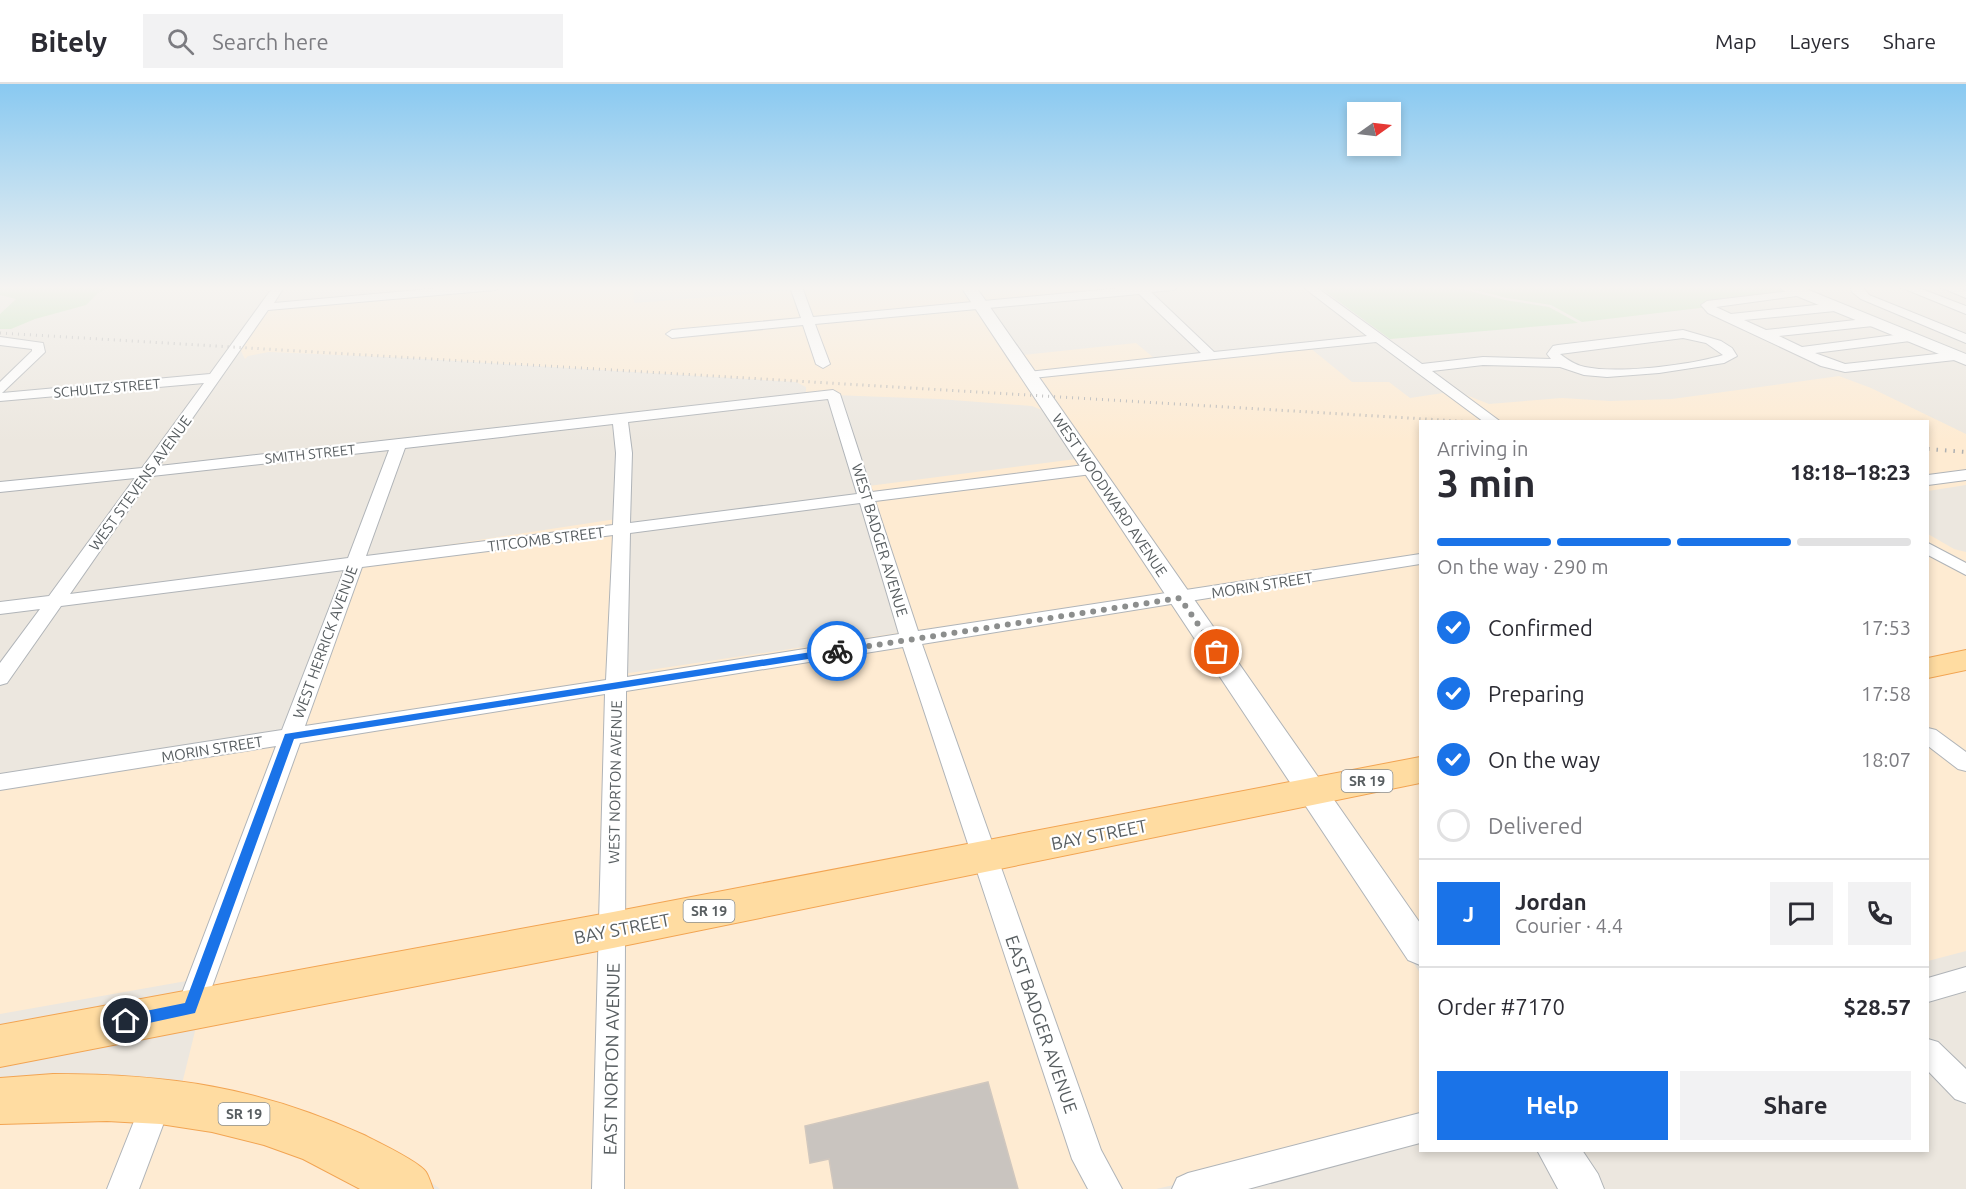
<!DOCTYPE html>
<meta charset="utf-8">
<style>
body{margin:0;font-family:Ubuntu,sans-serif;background:#f2f2f3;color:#2b2b33;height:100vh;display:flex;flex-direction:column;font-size:22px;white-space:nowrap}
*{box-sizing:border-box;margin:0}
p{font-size:20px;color:#7c7c81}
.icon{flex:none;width:33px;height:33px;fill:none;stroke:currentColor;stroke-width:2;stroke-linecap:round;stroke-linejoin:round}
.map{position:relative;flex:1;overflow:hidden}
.drawer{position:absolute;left:1419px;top:336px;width:510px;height:732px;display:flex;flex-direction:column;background:#fff;border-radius:0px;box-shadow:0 3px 9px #0003}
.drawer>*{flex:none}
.needle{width:39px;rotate:76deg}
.tools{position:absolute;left:1347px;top:18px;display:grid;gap:12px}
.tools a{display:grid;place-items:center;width:54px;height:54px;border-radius:0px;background:#fff;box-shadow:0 3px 9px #0003;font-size:30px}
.pin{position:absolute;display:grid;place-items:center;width:51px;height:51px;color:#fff;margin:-26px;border:3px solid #fff;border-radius:50%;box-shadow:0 2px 6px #0007}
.courier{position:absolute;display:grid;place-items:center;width:60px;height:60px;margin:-30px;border:4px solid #1a73e8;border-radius:50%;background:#fff;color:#222;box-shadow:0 2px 8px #0007}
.summary em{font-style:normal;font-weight:700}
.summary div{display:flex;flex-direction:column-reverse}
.summary{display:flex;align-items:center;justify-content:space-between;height:102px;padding:0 18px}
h1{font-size:39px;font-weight:700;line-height:45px}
.bar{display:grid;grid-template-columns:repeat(4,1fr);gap:9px 6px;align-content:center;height:72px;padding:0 18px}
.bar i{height:8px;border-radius:4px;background:#e1e1e2}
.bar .selected{background:#1a73e8}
.bar p{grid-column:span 4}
.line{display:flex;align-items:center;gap:15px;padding:0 18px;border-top:2px solid #e1e1e2}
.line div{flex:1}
.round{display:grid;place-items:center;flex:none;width:63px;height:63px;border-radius:0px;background:#f2f2f3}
ol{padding:0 18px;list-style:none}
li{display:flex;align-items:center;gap:18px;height:66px}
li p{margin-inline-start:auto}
li .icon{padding:6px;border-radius:50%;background:#1a73e8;color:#fff;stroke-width:4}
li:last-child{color:#7c7c81}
li i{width:33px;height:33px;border:3px solid #e1e1e2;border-radius:50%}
.cta{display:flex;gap:12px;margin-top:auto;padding:12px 18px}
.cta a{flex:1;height:69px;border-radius:0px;background:#1a73e8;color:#fff;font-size:24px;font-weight:700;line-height:69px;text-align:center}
.cta a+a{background:#f2f2f3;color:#2b2b33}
header{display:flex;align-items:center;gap:36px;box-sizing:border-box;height:84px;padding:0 30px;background:#fff;border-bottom:2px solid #e1e1e2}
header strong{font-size:28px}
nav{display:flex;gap:33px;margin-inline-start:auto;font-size:21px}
.search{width:420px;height:54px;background:#f2f2f3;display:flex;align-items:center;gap:15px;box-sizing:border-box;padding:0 21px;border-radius:0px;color:#7c7c81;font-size:22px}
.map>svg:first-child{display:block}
.commercial{fill:#feebd2}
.green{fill:#c3e4bb}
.building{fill:#c9c4bf;stroke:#d0c7be;stroke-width:1.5}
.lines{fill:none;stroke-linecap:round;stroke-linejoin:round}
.minor-casing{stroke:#b0b4b8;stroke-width:2}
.tertiary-casing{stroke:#b0b4b8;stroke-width:2}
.primary-casing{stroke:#f2a452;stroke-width:2}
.minor{fill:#fff;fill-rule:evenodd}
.tertiary{fill:#fff;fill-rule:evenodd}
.primary{fill:#ffdca1;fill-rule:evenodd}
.rail-far1{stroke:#afb0b1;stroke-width:3;stroke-dasharray:1 5;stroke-linecap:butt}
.rail{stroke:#afb0b1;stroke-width:4;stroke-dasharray:1.5 7;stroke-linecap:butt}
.route{fill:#1a73e8}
.done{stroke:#8c8e8d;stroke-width:6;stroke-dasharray:0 10.8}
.labels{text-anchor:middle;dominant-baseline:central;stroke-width:4.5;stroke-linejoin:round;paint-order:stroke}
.far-street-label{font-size:14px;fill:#585e61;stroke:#fff}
.shield{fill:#fff;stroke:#8a8e90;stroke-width:1.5}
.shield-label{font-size:14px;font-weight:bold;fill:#585e61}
.street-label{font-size:15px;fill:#585e61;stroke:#fff}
.near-street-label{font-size:18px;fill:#585e61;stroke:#fff}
</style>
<header>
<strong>Bitely</strong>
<div class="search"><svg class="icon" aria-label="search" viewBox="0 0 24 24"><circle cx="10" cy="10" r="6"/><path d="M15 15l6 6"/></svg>Search here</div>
<nav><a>Map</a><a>Layers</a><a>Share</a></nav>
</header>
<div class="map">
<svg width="1966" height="1105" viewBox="0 0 1966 1105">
<rect width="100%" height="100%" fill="#ece7df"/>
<path class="commercial" d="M 494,203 L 633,203 L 634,219 L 798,206 L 798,203 L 961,203 L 1044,327 L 1032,322 L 939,315 L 806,310 L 806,303 L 796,298 L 408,274 L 269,268 L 248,272 L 245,275 L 241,267 L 226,266 L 260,224 Z
M 974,203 L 1138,203 L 988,223 Z
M 1136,259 L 1160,279 L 1309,263 L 1352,298 L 1389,298 L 1410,314 L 1456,307 L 1489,320 L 1562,314 L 1610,317 L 1672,315 L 1839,292 L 1871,304 L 1966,350 L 1966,401 L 1928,407 L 1928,338 L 1420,338 L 1420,677 L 1319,697 L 1023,271 Z
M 1076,375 L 1296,702 L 205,911 L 209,893 L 0,930 L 0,692 L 303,647 L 354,499 L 367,473 L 623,434 L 616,591 L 910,547 L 861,403 Z
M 1928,450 L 1954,465 L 1966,468 L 1966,568 L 1928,576 Z
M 1966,584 L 1966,867 L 1928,877 L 1928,592 Z
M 1420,695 L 1420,843 L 1331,713 Z
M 1307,718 L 1420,889 L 1420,1045 L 1156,1105 L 440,1105 L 407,1080 L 181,1004 L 198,935 Z
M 122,1028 L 284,1061 L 370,1105 L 0,1105 L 0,1038 Z"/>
<path class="green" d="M 0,203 L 110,203 L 98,209 L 86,221 L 35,235 L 11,245 L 0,245 L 0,230 L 16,215 L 0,211 Z
M 1319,203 L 1455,203 L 1505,216 L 1549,223 L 1578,239 L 1390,255 Z
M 1463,203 L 1780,203 L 1801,212 L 1582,238 L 1551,221 L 1507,214 Z"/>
<path class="building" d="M 988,998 L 1018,1105 L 834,1105 L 829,1075 L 810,1079 L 805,1042 Z"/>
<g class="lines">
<defs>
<path id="minor" d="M 273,203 L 284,203 L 274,219 L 452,203 L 500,203 L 495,206 L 268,226 L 159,382 L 833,306 L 840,310 L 872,408 L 1092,380 L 1100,385 L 1092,390 L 875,417 L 918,547 L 1420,470 L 1420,480 L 922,560 L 1101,1066 L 1122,1105 L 1088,1105 L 1072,1075 L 903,563 L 626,607 L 624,1105 L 592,1105 L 605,610 L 300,659 L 204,925 L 200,934 L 190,938 L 180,934 L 176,925 L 276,662 L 0,706 L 0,690 L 282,646 L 344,486 L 61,522 L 7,599 L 0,601 L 0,579 L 40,525 L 0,530 L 0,518 L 49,512 L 135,394 L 0,408 L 0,398 L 142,384 L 204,299 L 0,317 L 0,298 L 32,267 L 32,265 L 0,261 L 0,253 L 43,259 L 45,268 L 2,309 L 210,290 ZM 828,315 L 857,410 L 630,439 L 632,369 L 628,338 ZM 613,340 L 616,369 L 613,441 L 366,472 L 405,364 ZM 389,366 L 348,474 L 70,510 L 152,392 ZM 860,419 L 899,550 L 627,593 L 630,449 ZM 613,451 L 606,596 L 305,642 L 362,483 Z
M 790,203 L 802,203 L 813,233 L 1133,203 L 1178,203 L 1173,206 L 1151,208 L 1214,268 L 1367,252 L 1303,203 L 1316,203 L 1422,280 L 1483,273 L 1551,275 L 1547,270 L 1553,262 L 1558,261 L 1683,246 L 1721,257 L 1732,264 L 1737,272 L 1724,279 L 1659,289 L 1607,293 L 1584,291 L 1560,283 L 1483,281 L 1432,287 L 1501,338 L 1484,338 L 1376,258 L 1023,295 L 1021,292 L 1023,289 L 1028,288 L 1201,269 L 1139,210 L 815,240 L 830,280 L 823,284 L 816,280 L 803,241 L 672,254 L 666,250 L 672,246 L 801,234 ZM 1683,254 L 1706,259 L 1723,271 C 1691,281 1618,290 1585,283 C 1575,281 1568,276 1560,270 Z
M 1851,203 L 1863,203 L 1869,211 L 1966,250 L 1966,259 L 1861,215 L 1852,208 Z
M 1900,203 L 1916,203 L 1966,222 L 1966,230 Z
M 1940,203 L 1956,203 L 1966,207 L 1966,214 Z
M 1800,206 L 1806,209 L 1804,211 L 1716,223 L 1731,230 L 1835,219 L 1841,223 L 1835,227 L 1744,236 L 1766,246 L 1873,234 L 1879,238 L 1873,242 L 1779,252 L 1802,263 L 1910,249 L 1916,253 L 1910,257 L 1815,269 L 1845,280 L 1955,268 L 1961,272 L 1955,276 L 1845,288 L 1821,282 L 1708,229 L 1701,221 L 1707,217 Z
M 1966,386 L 1966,396 L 1928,401 L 1928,391 Z
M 1928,459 L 1966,479 L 1966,491 L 1928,471 Z
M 1928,644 L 1936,646 L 1966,668 L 1966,687 L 1958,685 L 1928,662 Z
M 1966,883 L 1966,907 L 1928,918 L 1928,894 Z
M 1928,955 L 1938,958 L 1966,985 L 1966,1019 L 1955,1015 L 1928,987 Z
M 157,1002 L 168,1007 L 172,1017 L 139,1105 L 107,1105 L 146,1007 Z
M 1420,1029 L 1420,1059 L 1248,1105 L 1172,1105 L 1177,1094 L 1188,1089 Z"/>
<path id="tertiary" d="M 961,203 L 976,203 L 1420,839 L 1420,881 L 1408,876 Z
M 1780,203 L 1801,203 L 1966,270 L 1966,281 L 1782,206 Z
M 1537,1066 L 1582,1066 L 1598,1090 L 1604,1105 L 1558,1105 Z"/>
<path id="primary" d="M 1966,566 L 1966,586 L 1928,594 L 1928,574 Z
M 1420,673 L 1420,699 L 613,864 L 0,983 L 0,941 L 613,828 Z
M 53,990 C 168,990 259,1003 364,1051 C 376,1057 420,1078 426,1088 C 429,1093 431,1100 433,1105 L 360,1105 L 303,1075 L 264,1061 L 212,1048 L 160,1040 L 107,1037 L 0,1040 L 0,994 Z"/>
</defs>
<use href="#minor" class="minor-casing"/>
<use href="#tertiary" class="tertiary-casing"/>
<use href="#primary" class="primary-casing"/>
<use href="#minor" class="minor"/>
<use href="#tertiary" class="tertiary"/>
<use href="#primary" class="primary"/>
<path class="rail-far1" d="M 0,249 L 1475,338"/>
<path class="rail" d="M 1928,365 L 1966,368"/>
</g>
<linearGradient id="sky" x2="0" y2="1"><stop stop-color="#89c9f1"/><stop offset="0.57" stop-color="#f6f4f1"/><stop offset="1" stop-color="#f6f4f1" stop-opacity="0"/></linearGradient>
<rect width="1966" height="358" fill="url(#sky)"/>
<path class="route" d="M 837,564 L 842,567 L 840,570 L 294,655 L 195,929 L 126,944 L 121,942 L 119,937 L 121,933 L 126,931 L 185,919 L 285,650 Z"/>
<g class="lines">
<path class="done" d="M 837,567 L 1180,514 L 1217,568"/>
</g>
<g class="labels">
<g class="far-street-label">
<text transform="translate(107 304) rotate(-5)">SCHULTZ STREET</text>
<text transform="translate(310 370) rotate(-6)">SMITH STREET</text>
</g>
<g class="shield">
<rect x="1341.5" y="686" width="51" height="22" rx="4.5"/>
<rect x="683.5" y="816" width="51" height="22" rx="4.5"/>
<rect x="218.5" y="1019" width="51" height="22" rx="4.5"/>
</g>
<g class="shield-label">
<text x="1367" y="697">SR 19</text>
<text x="709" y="827">SR 19</text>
<text x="244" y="1030">SR 19</text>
</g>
<g class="street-label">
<text transform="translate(140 399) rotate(-54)">WEST STEVENS AVENUE</text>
<text transform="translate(1110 411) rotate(56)">WEST WOODWARD AVENUE</text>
<text transform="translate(546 455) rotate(-7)">TITCOMB STREET</text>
<text transform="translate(880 456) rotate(73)">WEST BADGER AVENUE</text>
<text transform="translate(1262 501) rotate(-9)">MORIN STREET</text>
<text transform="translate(325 558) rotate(-70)">WEST HERRICK AVENUE</text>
<text transform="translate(212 665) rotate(-9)">MORIN STREET</text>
<text transform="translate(615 698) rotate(-89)">WEST NORTON AVENUE</text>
</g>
<g class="near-street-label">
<text transform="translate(1099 750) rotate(-11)">BAY STREET</text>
<text transform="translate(622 844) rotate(-11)">BAY STREET</text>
<text transform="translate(1042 940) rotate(71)">EAST BADGER AVENUE</text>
<text transform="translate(611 975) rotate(-89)">EAST NORTON AVENUE</text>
</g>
</g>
</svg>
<div class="tools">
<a><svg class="needle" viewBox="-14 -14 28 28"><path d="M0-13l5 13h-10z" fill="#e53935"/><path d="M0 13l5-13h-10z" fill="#7c7c81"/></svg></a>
</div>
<div class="pin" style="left:1217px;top:568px;background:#ea580c"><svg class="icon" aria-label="bag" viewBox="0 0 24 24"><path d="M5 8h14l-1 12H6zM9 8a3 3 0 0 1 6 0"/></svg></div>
<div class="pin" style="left:126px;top:937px;background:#1f2937"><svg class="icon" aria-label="home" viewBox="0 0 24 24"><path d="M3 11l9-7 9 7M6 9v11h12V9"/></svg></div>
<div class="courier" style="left:837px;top:567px"><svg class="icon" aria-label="bike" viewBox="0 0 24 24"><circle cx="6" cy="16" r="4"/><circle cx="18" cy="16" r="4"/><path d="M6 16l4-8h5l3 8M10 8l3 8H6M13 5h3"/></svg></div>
<section class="drawer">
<div class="summary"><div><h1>3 min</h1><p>Arriving in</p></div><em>18:18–18:23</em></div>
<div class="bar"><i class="selected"></i><i class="selected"></i><i class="selected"></i><i></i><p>On the way · 290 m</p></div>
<ol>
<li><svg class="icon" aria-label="check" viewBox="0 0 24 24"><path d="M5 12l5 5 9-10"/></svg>Confirmed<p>17:53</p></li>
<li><svg class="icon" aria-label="check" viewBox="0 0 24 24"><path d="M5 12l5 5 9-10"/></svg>Preparing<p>17:58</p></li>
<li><svg class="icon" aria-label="check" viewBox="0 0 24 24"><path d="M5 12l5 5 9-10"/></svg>On the way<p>18:07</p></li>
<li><i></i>Delivered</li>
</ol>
<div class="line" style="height:108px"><b class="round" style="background:#1a73e8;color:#fff">J</b><div><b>Jordan</b><p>Courier · 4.4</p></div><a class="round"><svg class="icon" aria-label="chat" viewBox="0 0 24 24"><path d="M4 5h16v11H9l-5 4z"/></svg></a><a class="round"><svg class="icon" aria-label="phone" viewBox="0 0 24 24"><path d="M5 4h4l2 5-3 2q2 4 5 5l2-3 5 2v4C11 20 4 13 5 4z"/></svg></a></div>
<div class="line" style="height:78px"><div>Order #7170</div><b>$28.57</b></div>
<div class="cta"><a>Help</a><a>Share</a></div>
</section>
</div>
